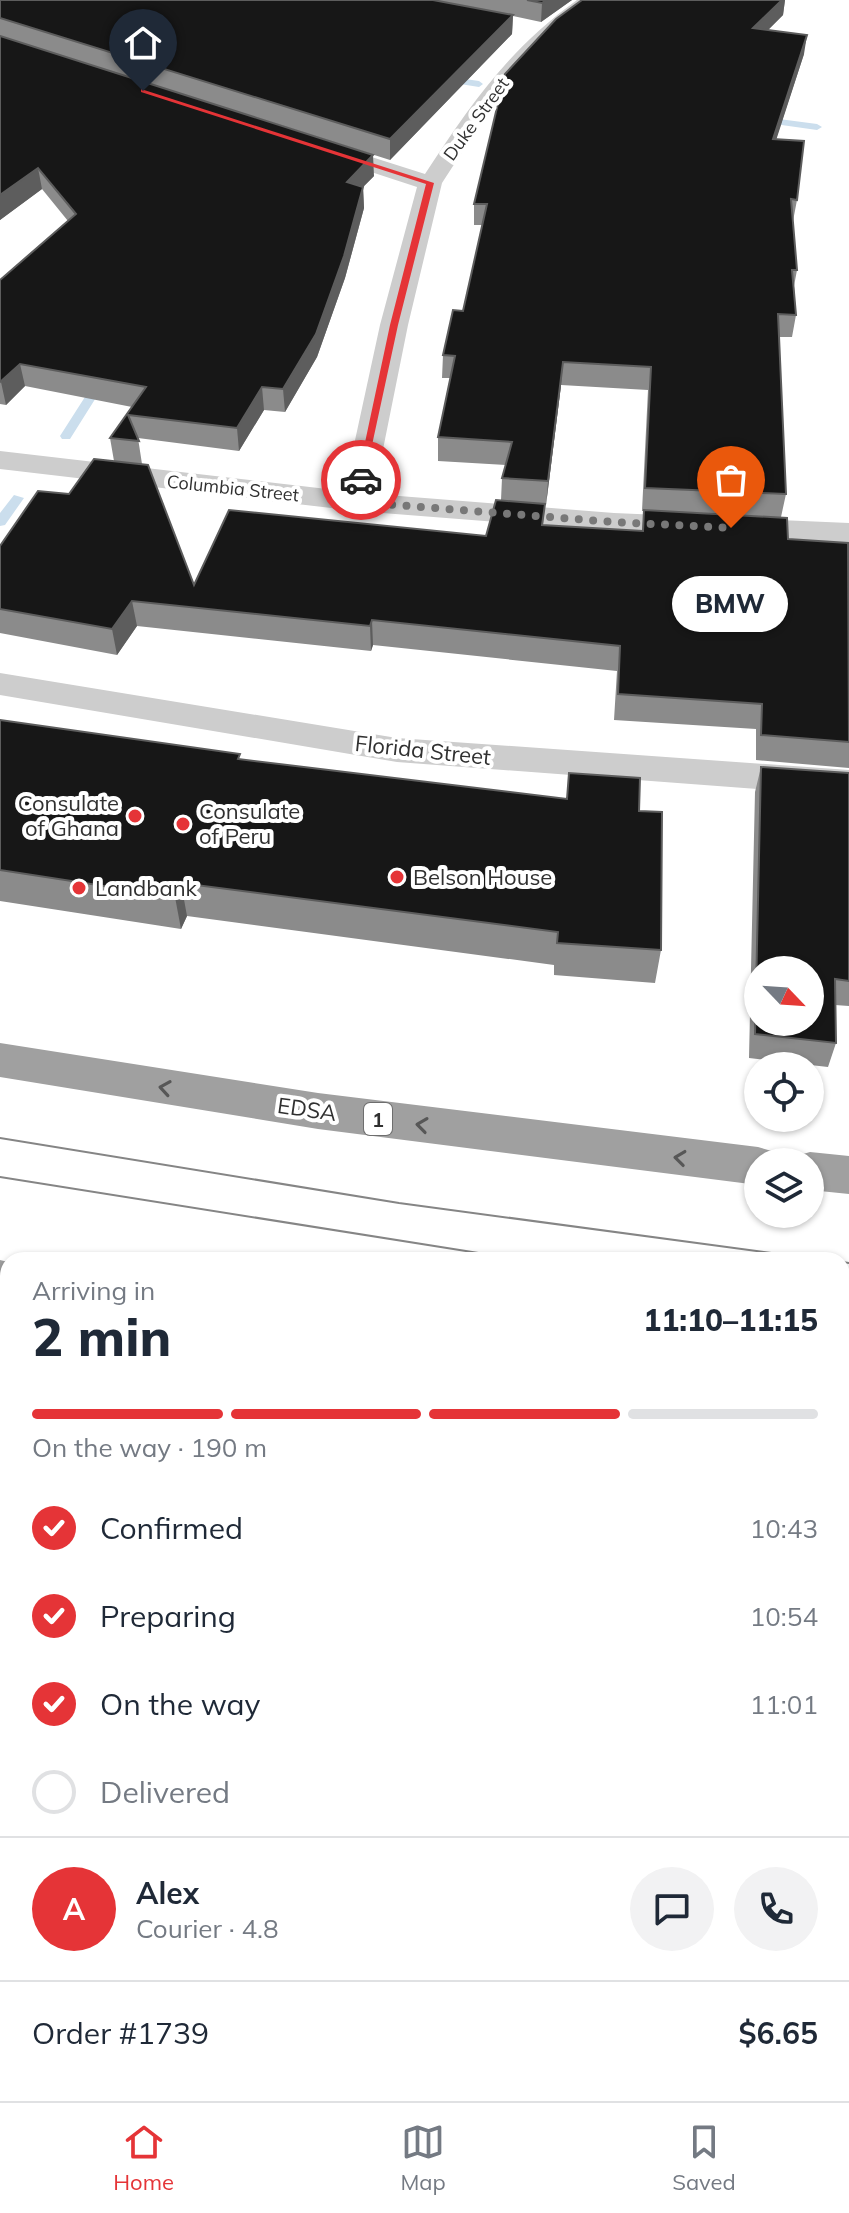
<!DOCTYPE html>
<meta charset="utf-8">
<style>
body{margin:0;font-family:Mulish,sans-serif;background:#f2f2f3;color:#1f2937;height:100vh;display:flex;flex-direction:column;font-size:30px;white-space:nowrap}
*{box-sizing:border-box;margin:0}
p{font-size:26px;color:#747a83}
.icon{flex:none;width:44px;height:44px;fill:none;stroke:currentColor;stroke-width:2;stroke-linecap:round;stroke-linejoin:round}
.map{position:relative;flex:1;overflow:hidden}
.sheet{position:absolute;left:0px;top:1252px;width:850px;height:850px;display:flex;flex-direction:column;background:#fff;border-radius:24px 24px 0 0;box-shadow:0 2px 6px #0004}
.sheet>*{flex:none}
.needle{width:52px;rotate:115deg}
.buttons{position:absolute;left:744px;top:956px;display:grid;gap:16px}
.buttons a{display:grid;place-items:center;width:80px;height:80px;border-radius:50%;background:#fff;box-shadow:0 2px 6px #0004;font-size:40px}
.pin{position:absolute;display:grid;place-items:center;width:68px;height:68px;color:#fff;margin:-82px -34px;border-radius:50% 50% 50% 0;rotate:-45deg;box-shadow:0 0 8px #0007}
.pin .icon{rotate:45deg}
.courier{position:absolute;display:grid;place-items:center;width:80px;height:80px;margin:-40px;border:6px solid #e53437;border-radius:50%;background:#fff;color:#222;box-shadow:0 2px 10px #0007}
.bubble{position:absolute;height:56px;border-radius:28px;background:#fff;box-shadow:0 2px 6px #0004;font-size:26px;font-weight:800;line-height:56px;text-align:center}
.summary em{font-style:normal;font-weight:800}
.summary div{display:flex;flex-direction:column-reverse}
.summary{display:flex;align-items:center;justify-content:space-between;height:136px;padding:0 32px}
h1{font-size:52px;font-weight:800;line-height:60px}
.bar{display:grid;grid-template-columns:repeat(4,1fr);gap:12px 8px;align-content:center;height:96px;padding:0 32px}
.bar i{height:10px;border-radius:6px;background:#e0e1e3}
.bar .on{background:#e53437}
.bar p{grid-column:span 4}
.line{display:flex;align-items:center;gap:20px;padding:0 32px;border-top:2px solid #e0e1e3}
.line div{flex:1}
.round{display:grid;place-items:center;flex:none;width:84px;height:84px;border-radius:42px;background:#f2f2f3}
ol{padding:0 32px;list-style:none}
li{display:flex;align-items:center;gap:24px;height:88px}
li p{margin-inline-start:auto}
li .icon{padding:8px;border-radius:50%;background:#e53437;color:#fff;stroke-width:4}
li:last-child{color:#747a83}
li i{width:44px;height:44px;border:4px solid #e0e1e3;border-radius:50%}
.tabs{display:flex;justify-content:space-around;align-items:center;height:112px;border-top:2px solid #e0e1e3;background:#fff;font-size:22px;color:#747a83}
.tabs a{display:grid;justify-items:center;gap:4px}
.tabs .on{color:#e53437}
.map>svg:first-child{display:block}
.green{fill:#e6eddf}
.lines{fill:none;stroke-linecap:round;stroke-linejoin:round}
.stream{fill:#cbdeed;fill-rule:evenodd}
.minor{fill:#cdcdcd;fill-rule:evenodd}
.trunk{fill:#a0a0a0;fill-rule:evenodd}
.tram{stroke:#858585;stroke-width:2}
.wall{fill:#8b8b8b;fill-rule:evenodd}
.shaded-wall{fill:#5d5d5d}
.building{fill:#171717;stroke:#5d5d5d;stroke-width:2;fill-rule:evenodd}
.oneway{stroke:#575757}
.route{fill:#e53437}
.done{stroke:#787878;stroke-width:8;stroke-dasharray:0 14.4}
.poi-dot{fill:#e53437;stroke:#fff;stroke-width:3}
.labels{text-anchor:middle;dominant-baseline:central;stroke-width:8;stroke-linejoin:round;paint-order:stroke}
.far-street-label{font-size:18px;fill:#303030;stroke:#fff}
.shield{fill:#fff;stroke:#6e6e6e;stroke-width:2}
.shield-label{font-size:20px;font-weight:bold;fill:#303030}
.street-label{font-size:22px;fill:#303030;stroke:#fff}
.poi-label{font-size:22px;fill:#303030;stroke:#fff;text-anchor:start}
</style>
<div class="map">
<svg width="849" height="2101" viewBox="0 0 849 2101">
<rect width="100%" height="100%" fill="#fff"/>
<path class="green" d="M 842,1586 L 849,1587 L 849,1761 L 842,1757 Z"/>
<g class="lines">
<path class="stream" d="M 444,76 L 479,81 L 483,84 L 479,87 L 441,81 Z
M 757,116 L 817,124 L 822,127 L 817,130 L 754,121 Z
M 99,375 L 109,377 L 70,439 L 62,439 L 60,436 Z
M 14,495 L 24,498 L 5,525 L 0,526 L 0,513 Z"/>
<path class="minor" d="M 577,0 L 600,0 L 553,36 L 497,98 L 442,183 L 408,325 L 374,494 L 614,513 L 849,523 L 849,543 L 614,531 L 357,511 L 0,469 L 0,451 L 344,491 L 380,325 L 417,187 L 310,152 L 307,147 L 310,142 L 318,140 L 425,174 C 471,104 508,50 577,0 Z
M 0,673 L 397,738 L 849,770 L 849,796 L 397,762 L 0,695 Z
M 0,1624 L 8,1627 L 8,1685 L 0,1682 Z
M 408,2094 L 476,2094 L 474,2101 L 406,2101 Z"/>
<path class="trunk" d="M 0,1043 L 318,1093 L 758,1147 L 775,1152 L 779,1162 L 758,1162 L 758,1185 L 318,1129 L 0,1077 Z
M 810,1152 L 849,1156 L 849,1194 L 810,1190 L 810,1162 L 791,1162 L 793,1157 Z
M 0,1260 L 8,1262 L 8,1306 L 0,1304 Z
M 842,1392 L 849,1393 L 849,1441 L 842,1440 Z"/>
<path class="tram" d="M 0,1138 L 399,1203 L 824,1260
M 0,1177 L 522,1260
M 842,1262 L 849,1263
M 842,1302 L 849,1303"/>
</g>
<path class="wall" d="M 0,0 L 572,0 L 541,22 L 513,16 L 512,34 L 390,160 L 56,54 L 374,176 L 363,187 L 364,208 L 345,278 L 317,357 L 285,412 L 264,410 L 239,451 L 138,438 L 142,464 L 194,585 L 486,536 L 501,500 L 502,478 L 506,465 L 438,461 L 438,437 L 450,378 L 442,378 L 443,355 L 463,311 L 482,225 L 474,225 L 474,204 L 582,0 L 785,0 L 783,15 L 768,30 L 804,54 L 776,139 L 797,200 L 793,221 L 797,270 L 794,286 L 796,315 L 792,337 L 779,337 L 786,494 L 781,517 L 788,539 L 849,548 L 849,768 L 756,760 L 756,729 L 614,720 L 617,671 L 373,645 L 371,651 L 137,626 L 117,655 L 0,633 L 0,546 L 114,461 L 110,438 L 132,407 L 25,386 L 6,405 L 0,404 L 0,280 L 68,221 L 42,189 L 0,220 ZM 561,385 L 648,390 L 642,511 L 644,511 L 642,531 L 543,525 L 545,505 L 546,505 Z
M 0,720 L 241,760 L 639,811 L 661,950 L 655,983 L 554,975 L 554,965 L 187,916 L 181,929 L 0,901 Z
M 761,767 L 849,773 L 849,1006 L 835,1005 L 836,1043 L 828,1067 L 749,1058 L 755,792 Z"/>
<path class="shaded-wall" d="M 546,0 L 572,0 L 541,22 L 542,3 Z
M 782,0 L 785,0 L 783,15 L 751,47 L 753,28 Z
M 513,15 L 512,34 L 390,160 L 390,139 Z
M 807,35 L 804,54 L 770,159 L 773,139 Z
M 373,155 L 374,176 L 363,187 L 364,208 L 345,278 L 317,357 L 285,412 L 283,389 L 347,182 Z
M 38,168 L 42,189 L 0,220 L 0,195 Z
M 563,362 L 561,385 L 546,505 L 548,481 Z
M 20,364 L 25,386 L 6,405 L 1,382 Z
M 262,387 L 264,410 L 239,451 L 237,428 Z
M 132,601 L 137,626 L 117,655 L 112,629 Z
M 372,620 L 373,645 L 371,651 L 370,626 Z
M 181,883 L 187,916 L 181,929 L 175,897 Z
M 136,2094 L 149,2094 L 145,2101 L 132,2101 Z"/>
<path class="building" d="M 0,0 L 433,0 L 513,15 L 390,139 L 0,18 Z
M 527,0 L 546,0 L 542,3 Z
M 582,0 L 782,0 L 753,28 L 807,35 L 773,139 L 804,141 L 797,200 L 791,199 L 797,270 L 792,270 L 796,315 L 778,314 L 786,494 L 645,488 L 651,367 L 563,362 L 548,481 L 502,478 L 512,442 L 438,437 L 455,356 L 443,355 L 453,310 L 463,311 L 487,204 L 474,204 L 505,74 L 556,19 Z
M 0,36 L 373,155 L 347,182 L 363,187 L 344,256 L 316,334 L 283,389 L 262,387 L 237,428 L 128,415 L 139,441 L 110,438 L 146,387 L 20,364 L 0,382 L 0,280 L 76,214 L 38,168 L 0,195 Z
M 94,459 L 148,465 L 194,585 L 229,510 L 486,536 L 496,500 L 545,504 L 542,525 L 643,531 L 644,510 L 787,518 L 788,539 L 848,543 L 849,742 L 761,735 L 762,704 L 618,694 L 620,646 L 372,620 L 370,626 L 132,601 L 112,629 L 0,609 L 0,546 L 38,491 L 69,494 Z
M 0,720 L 240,754 L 238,759 L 567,799 L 569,773 L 640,778 L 639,811 L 662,812 L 661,950 L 557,943 L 558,932 L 181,883 L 175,897 L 0,870 Z
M 761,767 L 849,773 L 849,981 L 835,979 L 836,1043 L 755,1034 ZM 758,970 L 810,970 L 810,1022 L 758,1022 Z
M 0,1833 L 8,1837 L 8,2094 L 136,2094 L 132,2101 L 0,2101 Z"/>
<defs><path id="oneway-chevron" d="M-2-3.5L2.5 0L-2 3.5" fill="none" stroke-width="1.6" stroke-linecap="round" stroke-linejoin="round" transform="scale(2)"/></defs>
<g class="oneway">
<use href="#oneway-chevron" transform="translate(165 1088) rotate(-171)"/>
<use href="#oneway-chevron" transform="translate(422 1125) rotate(-172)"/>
<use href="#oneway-chevron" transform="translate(680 1158) rotate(-173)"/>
</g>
<path class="route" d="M 141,89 L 434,183 L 398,325 L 364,482 L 357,480 L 390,325 L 426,184 L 141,92 Z"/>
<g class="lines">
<path class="done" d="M 361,480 L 357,502 L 614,522 L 731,528"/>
</g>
<g class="poi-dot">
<circle cx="135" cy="816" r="8"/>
<circle cx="183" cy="824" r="8"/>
<circle cx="397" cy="877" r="8"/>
<circle cx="79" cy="888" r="8"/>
</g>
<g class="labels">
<g class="far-street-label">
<text transform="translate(476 119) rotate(-54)">Duke Street</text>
<text transform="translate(233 488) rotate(6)">Columbia Street</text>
</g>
<rect class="shield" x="364" y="1103" width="28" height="32" rx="6"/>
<g class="shield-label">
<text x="378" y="1119">1</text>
</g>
<g class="street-label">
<text transform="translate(423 750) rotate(6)">Florida Street</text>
<text transform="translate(307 1109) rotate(8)">EDSA</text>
</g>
<g class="poi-label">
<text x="119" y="803" text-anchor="end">Consulate<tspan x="119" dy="25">of Ghana</tspan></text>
<text x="199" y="811">Consulate<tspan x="199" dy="25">of Peru</tspan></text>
<text x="413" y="877">Belson House</text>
<text x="95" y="888">Landbank</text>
</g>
</g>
</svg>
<div class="buttons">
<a><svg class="needle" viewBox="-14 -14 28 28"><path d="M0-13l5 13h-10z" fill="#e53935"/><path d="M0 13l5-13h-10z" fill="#747a83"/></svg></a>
<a><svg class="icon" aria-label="locate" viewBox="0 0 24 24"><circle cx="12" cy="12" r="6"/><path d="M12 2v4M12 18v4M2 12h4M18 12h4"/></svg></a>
<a><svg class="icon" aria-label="layers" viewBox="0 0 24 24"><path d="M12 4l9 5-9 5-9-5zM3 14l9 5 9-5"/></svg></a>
</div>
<div class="pin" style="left:731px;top:528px;background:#ea580c"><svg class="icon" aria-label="bag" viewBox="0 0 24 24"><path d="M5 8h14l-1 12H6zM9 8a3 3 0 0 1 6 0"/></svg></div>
<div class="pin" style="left:143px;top:91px;background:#1f2937"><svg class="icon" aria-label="home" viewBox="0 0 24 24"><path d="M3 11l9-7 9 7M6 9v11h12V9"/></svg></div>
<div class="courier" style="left:361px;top:480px"><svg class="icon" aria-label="car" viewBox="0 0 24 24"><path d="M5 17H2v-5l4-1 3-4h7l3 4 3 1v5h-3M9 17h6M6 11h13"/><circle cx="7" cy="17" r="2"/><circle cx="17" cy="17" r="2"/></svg></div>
<div class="bubble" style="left:672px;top:576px;width:116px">BMW</div>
<section class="sheet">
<div class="summary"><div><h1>2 min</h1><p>Arriving in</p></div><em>11:10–11:15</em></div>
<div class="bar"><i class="on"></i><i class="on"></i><i class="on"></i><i></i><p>On the way · 190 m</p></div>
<ol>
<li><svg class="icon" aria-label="check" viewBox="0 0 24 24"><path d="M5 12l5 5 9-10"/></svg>Confirmed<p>10:43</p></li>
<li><svg class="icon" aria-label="check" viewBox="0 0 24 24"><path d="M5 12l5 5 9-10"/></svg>Preparing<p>10:54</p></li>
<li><svg class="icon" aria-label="check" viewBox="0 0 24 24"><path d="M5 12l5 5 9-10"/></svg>On the way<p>11:01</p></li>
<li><i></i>Delivered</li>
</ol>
<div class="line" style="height:144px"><b class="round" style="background:#e53437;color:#fff">A</b><div><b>Alex</b><p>Courier · 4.8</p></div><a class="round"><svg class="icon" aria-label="chat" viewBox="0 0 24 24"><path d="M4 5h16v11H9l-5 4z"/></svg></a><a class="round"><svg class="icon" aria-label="phone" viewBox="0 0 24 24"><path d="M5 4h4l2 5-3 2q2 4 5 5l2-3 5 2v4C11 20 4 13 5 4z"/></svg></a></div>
<div class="line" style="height:104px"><div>Order #1739</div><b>$6.65</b></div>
</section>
</div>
<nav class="tabs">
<a class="on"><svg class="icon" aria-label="home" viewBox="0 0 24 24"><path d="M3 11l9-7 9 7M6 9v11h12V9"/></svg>Home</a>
<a><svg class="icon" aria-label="map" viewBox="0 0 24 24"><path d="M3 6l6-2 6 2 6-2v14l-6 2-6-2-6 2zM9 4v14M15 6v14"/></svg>Map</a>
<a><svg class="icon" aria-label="saved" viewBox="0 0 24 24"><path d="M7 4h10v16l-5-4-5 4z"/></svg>Saved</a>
</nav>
